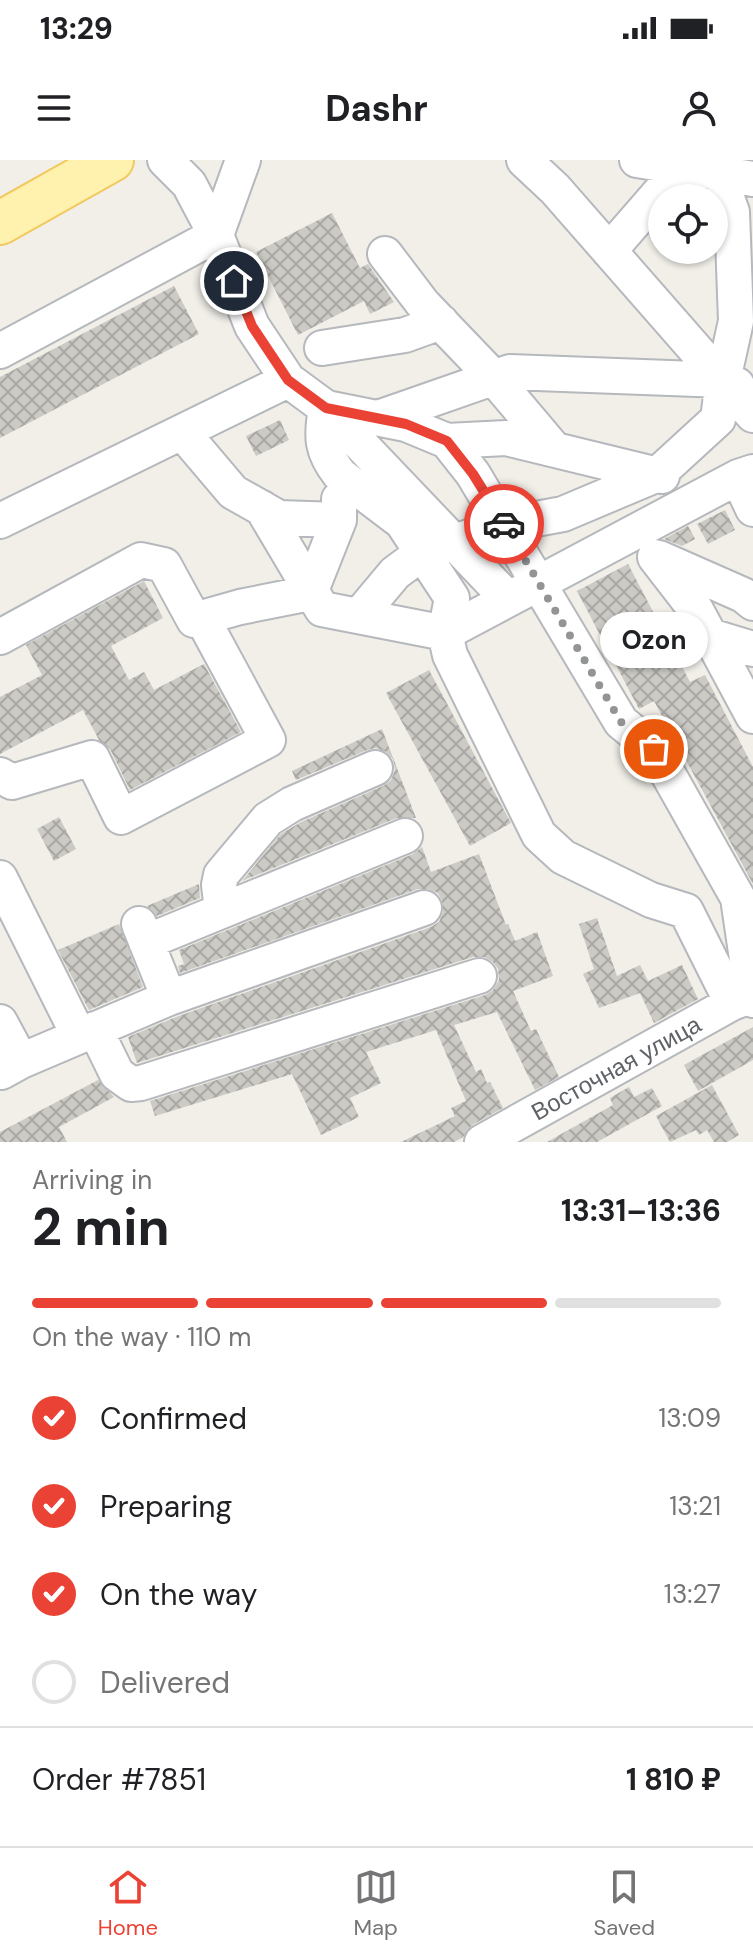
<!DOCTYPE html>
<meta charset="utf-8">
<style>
body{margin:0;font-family:"DM Sans",sans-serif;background:#f6f6f6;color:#202124;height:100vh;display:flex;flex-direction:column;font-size:30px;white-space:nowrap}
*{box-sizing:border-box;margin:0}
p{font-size:26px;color:#757577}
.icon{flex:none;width:44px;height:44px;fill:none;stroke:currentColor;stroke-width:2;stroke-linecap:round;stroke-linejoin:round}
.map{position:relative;height:982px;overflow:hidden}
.sheet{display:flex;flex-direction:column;background:#fff;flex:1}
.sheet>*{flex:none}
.tools{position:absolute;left:648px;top:24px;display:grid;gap:16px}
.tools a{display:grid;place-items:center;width:80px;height:80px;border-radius:50%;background:#fff;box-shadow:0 2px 6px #0004;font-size:40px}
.pin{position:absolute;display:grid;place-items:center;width:68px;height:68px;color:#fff;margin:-34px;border:4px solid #fff;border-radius:50%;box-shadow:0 2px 8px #0007}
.courier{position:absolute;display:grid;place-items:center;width:80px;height:80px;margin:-40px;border:6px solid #ea4335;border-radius:50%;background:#fff;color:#222;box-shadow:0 2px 10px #0007}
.bubble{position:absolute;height:56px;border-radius:28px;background:#fff;box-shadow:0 2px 6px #0004;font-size:26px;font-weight:700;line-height:56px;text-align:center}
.head em{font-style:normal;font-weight:700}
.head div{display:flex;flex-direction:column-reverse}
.head{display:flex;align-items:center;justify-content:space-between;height:136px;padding:0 32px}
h1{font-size:52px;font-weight:700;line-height:60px}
.bar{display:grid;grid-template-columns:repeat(4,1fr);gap:12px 8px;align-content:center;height:96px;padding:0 32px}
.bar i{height:10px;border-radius:6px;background:#e0e0e0}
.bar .on{background:#ea4335}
.bar p{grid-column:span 4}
.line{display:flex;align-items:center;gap:20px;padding:0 32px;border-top:2px solid #e0e0e0}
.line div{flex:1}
ol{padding:0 32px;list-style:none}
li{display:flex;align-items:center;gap:24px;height:88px}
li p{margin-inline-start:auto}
li .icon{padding:8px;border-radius:50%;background:#ea4335;color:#fff;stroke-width:4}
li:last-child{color:#757577}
li i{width:44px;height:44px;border:4px solid #e0e0e0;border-radius:50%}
.status{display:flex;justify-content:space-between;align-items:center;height:56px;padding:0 40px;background:#fff;direction:ltr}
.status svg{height:22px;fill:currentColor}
header{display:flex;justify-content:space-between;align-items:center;height:104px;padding:0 32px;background:#fff;font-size:36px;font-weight:700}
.menu{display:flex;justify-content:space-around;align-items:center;height:112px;border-top:2px solid #e0e0e0;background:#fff;font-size:22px;color:#757577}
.menu a{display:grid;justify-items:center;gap:4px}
.menu .on{color:#ea4335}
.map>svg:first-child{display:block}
.building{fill:url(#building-cross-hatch)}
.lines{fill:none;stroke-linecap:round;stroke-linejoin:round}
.minor-casing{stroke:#b5b8bc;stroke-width:38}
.major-casing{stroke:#f2c960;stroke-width:46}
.minor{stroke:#fff;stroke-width:34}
.major{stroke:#fff2af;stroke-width:42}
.done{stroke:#929495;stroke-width:8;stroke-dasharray:0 14.4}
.route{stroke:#ea4335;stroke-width:10}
.labels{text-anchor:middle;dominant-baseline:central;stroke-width:6;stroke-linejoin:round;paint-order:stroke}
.street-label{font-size:24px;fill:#5f6368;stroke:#fff}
</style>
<div class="status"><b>13:29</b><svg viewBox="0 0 49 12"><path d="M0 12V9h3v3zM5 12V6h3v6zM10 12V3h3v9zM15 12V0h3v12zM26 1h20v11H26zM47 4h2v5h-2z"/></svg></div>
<header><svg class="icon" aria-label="menu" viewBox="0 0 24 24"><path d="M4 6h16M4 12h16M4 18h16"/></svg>Dashr<svg class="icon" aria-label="person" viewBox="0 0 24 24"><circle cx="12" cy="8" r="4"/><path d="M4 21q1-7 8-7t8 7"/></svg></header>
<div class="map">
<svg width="753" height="982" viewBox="0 0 753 982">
<defs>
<pattern id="building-cross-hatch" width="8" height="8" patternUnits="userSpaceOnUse" patternTransform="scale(2)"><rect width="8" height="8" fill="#cccac5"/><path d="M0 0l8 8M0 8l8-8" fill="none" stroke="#a9a8a4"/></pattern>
</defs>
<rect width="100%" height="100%" fill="#f1efe8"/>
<path class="building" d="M 332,53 L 360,108 L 368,104 L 394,142 L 370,154 L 364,141 L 298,175 L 256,92 Z
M 174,126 L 199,174 L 0,278 L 0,217 Z
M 280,260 L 289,280 L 256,296 L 246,276 Z
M 725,350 L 735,370 L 708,384 L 697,364 Z
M 688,366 L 695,379 L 682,386 L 664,379 Z
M 628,404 L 690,522 L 705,515 L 753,607 L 753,724 L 654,541 L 639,549 L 577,431 Z
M 144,421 L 163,458 L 111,486 L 129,520 L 144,512 L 154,530 L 204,504 L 241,572 L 130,630 L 110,589 L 99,580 L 83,550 L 0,594 L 0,537 L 42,515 L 26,485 Z
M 429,510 L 511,663 L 470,686 L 386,533 Z
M 382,569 L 416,658 L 397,658 L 242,721 L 281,674 L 301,662 L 383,626 L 391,620 L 395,610 L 393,599 L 386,592 L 376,588 L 367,590 L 296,620 L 292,611 Z
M 59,657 L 76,689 L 54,701 L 37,669 Z
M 422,687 L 431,712 L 479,694 L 506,765 L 508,764 L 515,781 L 537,772 L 553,816 L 513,831 L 531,871 L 536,869 L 559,917 L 535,930 L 497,852 L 454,865 L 476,912 L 481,909 L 487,923 L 490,922 L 503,948 L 472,965 L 463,977 L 454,982 L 401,982 L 455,956 L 451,948 L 466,941 L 436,870 L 366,892 L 381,923 L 350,938 L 359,957 L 321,975 L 292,914 L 155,956 L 150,941 L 485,835 L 493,830 L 499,820 L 498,809 L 493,802 L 484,797 L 473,797 L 137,903 L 128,877 L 176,857 L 431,767 L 439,762 L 443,752 L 442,741 L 438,733 L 428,729 L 418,729 L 180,813 L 178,806 L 184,804 L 179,790 L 413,694 Z
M 199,724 L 200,738 L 157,756 L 147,746 Z
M 597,758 L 617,816 L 640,805 L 648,821 L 682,805 L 698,839 L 654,863 L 640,833 L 599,848 L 583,814 L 594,809 L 579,764 Z
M 119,764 L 143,827 L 89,850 L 58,790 Z
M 753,867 L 753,900 L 698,931 L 684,905 Z
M 98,920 L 114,937 L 59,967 L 67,982 L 0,982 L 0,972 Z
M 712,925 L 739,975 L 727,982 L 714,982 L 707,970 L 699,975 L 696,970 L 670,982 L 656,956 Z
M 629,927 L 634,937 L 652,928 L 662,946 L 597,982 L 547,982 L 613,945 L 610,938 Z"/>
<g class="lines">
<defs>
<path id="minor" d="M 165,0 L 189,24 L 216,75 L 252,166 L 288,220 L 326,248 L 406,264 L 447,281 L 473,314 L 621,562 L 654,589 L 738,738 L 753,840
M 524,0 L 555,29 L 753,255
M 637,0 L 753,19
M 718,13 L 732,52 L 736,161 L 723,220 L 737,225
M 609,91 L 682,7
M 385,94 L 423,144 L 494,218 L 554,289
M 322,188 L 405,175 L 441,162
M 0,191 L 216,75 L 243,0
M 183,273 L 233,332 L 279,358 L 339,360
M 447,281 L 506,278 L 662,316
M 738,317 L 753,349
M 262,348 L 322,449 L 445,473 L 738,317 L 753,312
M 0,361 L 288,220
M 655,397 L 696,450 L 753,556
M 659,398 L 743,435 L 753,443
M 310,433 L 339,360 L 339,339
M 508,439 L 326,248 C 321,277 321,291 340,315 L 402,362 L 452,438 L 445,473 L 450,495 L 539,675 L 563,697 L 651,740 L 686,751 L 732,843
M 359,456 L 395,413 L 422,393 L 504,365 L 563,354 L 658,314 L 718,259 L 723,220 L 510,212 L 378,258
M 710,476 L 753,489
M 0,477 L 141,400 L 164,405 L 194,460 L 240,447 L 310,433
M 0,615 L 12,622 L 92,598 L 121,657 L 268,580 L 202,458
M 0,718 L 79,876
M 222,750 L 219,725 L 221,715 L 268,659 L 292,644 L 375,608
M 139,764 L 169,838
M 146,782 L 405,676
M 0,862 L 21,901 L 1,912
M 95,869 L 117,914 L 131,924 L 141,923 L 479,816
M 21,901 L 169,838 L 424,748
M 482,982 L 732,843 L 750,836"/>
<path id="major" d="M 0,63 L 112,0"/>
</defs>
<use href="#minor" class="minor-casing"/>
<use href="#major" class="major-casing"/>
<use href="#minor" class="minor"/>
<use href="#major" class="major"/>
</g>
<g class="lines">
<path class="done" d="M 504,364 L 621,562 L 654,589"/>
<path class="route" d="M 234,121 L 252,166 L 288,220 L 326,248 L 406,264 L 447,281 L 473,314 L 504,364"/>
</g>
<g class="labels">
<g class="street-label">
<text transform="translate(616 908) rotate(-29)">Восточная улица</text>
</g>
</g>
</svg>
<div class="tools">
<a><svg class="icon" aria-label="locate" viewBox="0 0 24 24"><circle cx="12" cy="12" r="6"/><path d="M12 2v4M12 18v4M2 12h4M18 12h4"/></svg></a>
</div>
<div class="pin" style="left:654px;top:589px;background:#ea580c"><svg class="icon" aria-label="bag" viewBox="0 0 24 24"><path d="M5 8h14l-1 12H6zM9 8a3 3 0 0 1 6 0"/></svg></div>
<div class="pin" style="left:234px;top:121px;background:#1f2937"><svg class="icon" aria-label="home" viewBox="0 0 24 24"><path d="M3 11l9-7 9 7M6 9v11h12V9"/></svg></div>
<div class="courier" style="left:504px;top:364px"><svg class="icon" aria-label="car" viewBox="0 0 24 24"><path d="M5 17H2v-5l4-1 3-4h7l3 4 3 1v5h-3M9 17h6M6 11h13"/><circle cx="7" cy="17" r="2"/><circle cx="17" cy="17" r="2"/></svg></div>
<div class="bubble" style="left:600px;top:452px;width:108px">Ozon</div>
</div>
<section class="sheet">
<div class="head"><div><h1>2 min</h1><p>Arriving in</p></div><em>13:31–13:36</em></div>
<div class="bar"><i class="on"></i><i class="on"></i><i class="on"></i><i></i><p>On the way · 110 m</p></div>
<ol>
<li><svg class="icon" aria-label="check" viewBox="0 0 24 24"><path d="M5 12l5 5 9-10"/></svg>Confirmed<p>13:09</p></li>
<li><svg class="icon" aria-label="check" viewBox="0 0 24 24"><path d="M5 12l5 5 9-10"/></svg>Preparing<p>13:21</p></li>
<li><svg class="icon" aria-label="check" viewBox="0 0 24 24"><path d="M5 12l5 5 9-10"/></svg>On the way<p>13:27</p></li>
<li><i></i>Delivered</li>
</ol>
<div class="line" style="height:104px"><div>Order #7851</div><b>1 810 ₽</b></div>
</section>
<nav class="menu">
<a class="on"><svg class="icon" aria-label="home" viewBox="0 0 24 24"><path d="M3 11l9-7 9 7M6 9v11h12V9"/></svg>Home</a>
<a><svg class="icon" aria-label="map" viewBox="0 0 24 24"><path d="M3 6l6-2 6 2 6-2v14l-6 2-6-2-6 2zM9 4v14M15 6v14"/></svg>Map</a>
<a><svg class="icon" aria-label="saved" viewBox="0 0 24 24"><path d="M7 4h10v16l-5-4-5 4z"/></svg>Saved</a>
</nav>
